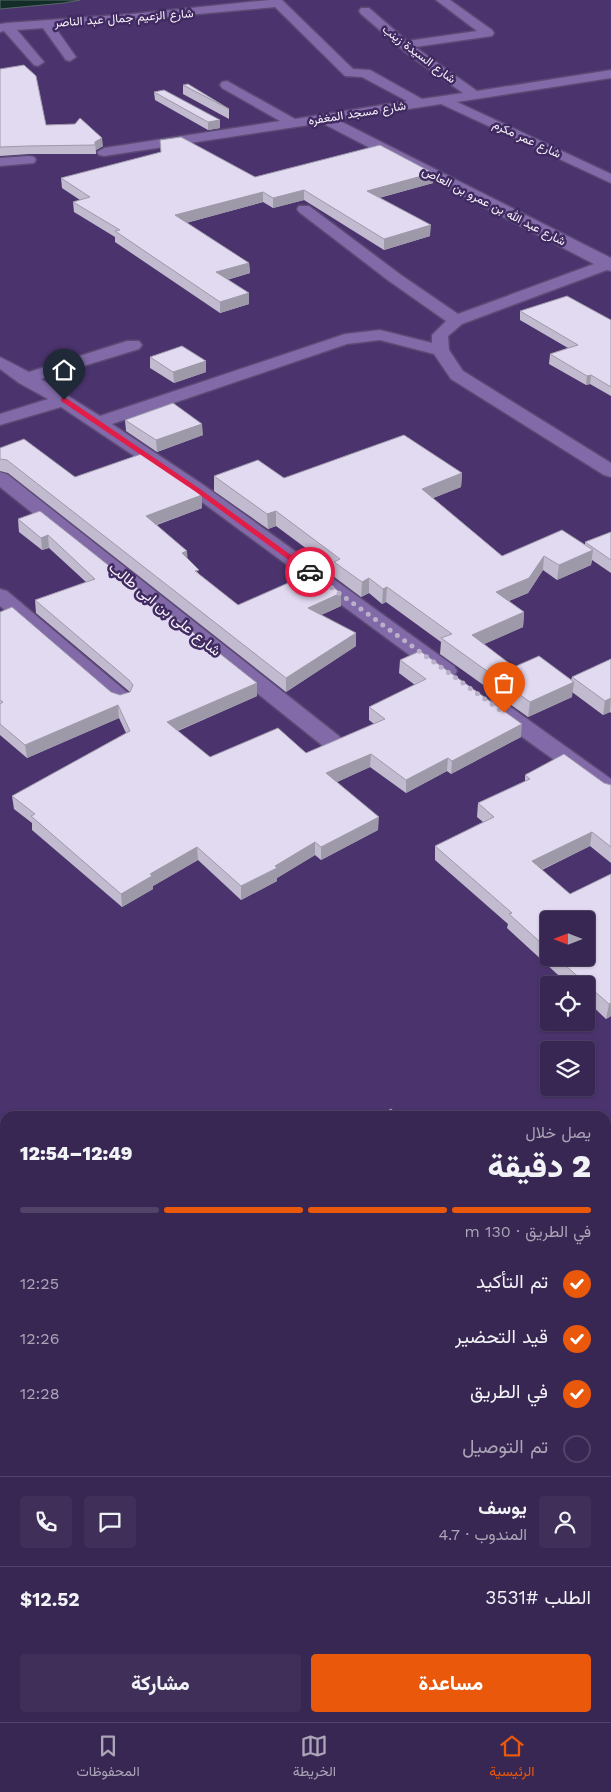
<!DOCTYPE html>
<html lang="ar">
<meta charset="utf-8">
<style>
body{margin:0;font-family:"Work Sans",Vazirmatn,sans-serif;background:#3f2f59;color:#f1f3f6;direction:rtl;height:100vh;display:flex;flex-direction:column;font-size:19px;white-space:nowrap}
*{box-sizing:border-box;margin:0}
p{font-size:16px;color:#aba5b8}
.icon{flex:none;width:28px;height:28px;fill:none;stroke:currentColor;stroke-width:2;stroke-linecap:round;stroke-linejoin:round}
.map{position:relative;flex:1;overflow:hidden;direction:ltr}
.drawer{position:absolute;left:0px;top:1111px;width:611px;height:611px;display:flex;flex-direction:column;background:#382752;border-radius:15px 15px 0 0;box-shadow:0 1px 4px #0004,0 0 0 1px #524469;direction:rtl}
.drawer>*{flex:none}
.needle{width:32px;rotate:270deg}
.controls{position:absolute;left:540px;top:911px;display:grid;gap:10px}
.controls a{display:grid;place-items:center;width:55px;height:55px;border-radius:5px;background:#382752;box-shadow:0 1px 4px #0004,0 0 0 1px #524469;font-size:25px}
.pin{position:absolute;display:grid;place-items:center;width:42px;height:42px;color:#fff;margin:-51px -21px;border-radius:50% 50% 50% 0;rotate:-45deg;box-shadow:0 0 5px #0007}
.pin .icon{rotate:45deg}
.courier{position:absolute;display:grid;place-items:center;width:50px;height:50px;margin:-25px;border:4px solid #e11d48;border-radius:50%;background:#fff;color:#222;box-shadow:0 1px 6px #0007}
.overview em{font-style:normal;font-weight:800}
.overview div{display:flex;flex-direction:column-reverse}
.overview{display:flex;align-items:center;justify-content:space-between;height:85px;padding:0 20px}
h1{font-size:32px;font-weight:800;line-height:38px}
.bar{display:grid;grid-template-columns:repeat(4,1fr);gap:8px 5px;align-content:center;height:60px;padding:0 20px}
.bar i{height:6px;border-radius:4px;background:#524469}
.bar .on{background:#ea580c}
.bar p{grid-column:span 4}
.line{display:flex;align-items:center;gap:12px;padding:0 20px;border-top:1px solid #524469}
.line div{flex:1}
.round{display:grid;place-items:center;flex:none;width:52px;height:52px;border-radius:5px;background:#3f2f59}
ol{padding:0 20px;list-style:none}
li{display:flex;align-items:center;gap:15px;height:55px}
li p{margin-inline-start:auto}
li .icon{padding:5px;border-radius:50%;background:#ea580c;color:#fff;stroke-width:4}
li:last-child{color:#aba5b8}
li i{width:28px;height:28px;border:2px solid #524469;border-radius:50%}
.cta{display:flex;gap:10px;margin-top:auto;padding:10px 20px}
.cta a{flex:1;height:58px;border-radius:5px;background:#ea580c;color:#fff;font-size:20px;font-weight:800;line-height:58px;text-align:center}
.cta a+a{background:#3f2f59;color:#f1f3f6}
.tabs{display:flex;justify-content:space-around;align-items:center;height:70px;border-top:1px solid #524469;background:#382752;font-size:14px;color:#aba5b8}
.tabs a{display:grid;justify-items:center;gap:2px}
.tabs .on{color:#ea580c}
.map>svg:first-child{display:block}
.water{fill:#132d28;stroke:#576867}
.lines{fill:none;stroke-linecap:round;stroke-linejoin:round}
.minor-casing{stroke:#5c4a75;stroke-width:3}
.minor{fill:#816aa7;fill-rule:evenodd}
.wall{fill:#c2bbcf;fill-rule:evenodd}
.shaded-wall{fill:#9e99a9}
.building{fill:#e2daf1;stroke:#9e99a9}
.route{fill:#e11d48}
.done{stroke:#bab0c9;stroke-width:5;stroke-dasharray:0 9}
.labels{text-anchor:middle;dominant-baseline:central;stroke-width:5;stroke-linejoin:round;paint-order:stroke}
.far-street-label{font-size:12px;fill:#f6f3fa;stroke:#412a61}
.street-label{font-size:15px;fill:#f6f3fa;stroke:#412a61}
</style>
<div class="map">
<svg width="611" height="1722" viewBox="0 0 611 1722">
<rect width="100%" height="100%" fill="#4b346d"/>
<path class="water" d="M 0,0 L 80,0 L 64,3 L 0,9 Z"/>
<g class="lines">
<defs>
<path id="minor" d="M 269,0 L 282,0 L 353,69 L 370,70 L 422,99 L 463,93 L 410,56 L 361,14 L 359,11 L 361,8 L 369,8 L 407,41 L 477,31 L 436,0 L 450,0 L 492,30 L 494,33 L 492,36 L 415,47 L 477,91 L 611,70 L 611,78 L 457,102 L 611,174 L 611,183 L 441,104 L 338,120 L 611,258 L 611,271 L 607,270 L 462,324 L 448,336 L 449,350 L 463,371 L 611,463 L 611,477 L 604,475 L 451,379 L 434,354 L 380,340 L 347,344 L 112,424 L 205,486 L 454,666 L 457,671 L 454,676 L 446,678 L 438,676 L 191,494 L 61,407 L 0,425 L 0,414 L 48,399 L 19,383 L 0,369 L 0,357 L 29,372 L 127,341 L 139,341 L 142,345 L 139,349 L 41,379 L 100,416 L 345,334 L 380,330 L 432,343 L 432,335 L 446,321 L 389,281 L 299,212 L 297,209 L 299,206 L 309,206 L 401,275 L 458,314 L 594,264 L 322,123 L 104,156 L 99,155 L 97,152 L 104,148 L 280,121 L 222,88 L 220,85 L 222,82 L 227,81 L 295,119 L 407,101 L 362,77 L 345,76 L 275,7 L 55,27 L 76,57 L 70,61 L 66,60 L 43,28 L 17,30 L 44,62 L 38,66 L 34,65 L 4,31 L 0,32 L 0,24 L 7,23 L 132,14 Z
M 29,156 L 34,157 L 36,160 L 34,163 L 0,166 L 0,158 Z
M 0,472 L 7,474 L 339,736 L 343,741 L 339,746 L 331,748 L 323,746 L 0,487 Z
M 0,589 L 7,591 L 129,694 L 132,699 L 129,704 L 121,706 L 113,704 L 0,606 Z
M 494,699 L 502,701 L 611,779 L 611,798 L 603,795 L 486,711 L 483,706 L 486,701 Z"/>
</defs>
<use href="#minor" class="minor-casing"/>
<use href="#minor" class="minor"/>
</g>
<path class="wall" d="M 0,69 L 46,125 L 103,146 L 96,150 L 96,154 L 29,154 L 0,156 Z
M 183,85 L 229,109 L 229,119 L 183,94 Z
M 154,92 L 220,120 L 220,128 L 208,130 L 155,100 Z
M 160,140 L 255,177 L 433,183 L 379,198 L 430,236 L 384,250 L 304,200 L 273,208 L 263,202 L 186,223 L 249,263 L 250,273 L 227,280 L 249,304 L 220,313 L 115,242 L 115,237 L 74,212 L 73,202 L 80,200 L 62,188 L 61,178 L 161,153 Z
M 520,311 L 611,320 L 611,396 L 590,384 L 586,385 L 549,364 L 550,354 L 568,348 L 520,320 Z
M 150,357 L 206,372 L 174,383 L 150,368 Z
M 125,420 L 203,435 L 157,452 L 126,431 Z
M 0,448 L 75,477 L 202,508 L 157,525 L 188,559 L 199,574 L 238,605 L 341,593 L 341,606 L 321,615 L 356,633 L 356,646 L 286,692 L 8,473 L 0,471 Z
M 462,473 L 461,487 L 433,498 L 502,556 L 585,545 L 585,542 L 611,532 L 611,573 L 592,560 L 591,565 L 557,580 L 543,570 L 528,593 L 509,601 L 524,612 L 523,627 L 484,644 L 514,667 L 571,680 L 572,677 L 611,659 L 611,713 L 610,712 L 603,715 L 572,692 L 572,697 L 528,717 L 440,654 L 441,642 L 386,602 L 382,604 L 369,593 L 361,597 L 333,576 L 334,569 L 276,526 L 268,529 L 214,491 L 214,476 L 284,478 Z
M 40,511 L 257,683 L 257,696 L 178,731 L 210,757 L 306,753 L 374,724 L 369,720 L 369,707 L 415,685 L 399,673 L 400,660 L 521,737 L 451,774 L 447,771 L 406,793 L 370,767 L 337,782 L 378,830 L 321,860 L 315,855 L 277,878 L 277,881 L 241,900 L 198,860 L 153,886 L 153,889 L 122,907 L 32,830 L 32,823 L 14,809 L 12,796 L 126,733 L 119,718 L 27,758 L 0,735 L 0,612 L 111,692 L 120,695 L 130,692 L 36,613 L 35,600 L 86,582 L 49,548 L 42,550 L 19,532 L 18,519 Z
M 525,775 L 604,783 L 611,785 L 611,863 L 590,846 L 542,870 L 570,894 L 611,874 L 611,1016 L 606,1019 L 586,1000 L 586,985 L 569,985 L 507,928 L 508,924 L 435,860 L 435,846 L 483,822 L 477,817 L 478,803 L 525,781 ZM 549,920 L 586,958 L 549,958 Z"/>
<path class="shaded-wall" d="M 220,120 L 220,128 L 208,130 L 208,122 Z
M 102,138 L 103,146 L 96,150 L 96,154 L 95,142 Z
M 433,173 L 433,183 L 367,201 L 367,191 Z
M 304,190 L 304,200 L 273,208 L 273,198 Z
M 263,192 L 263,202 L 175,226 L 175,215 Z
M 431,225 L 430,236 L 384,250 L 384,239 Z
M 249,263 L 250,273 L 216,283 L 216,272 Z
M 249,293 L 249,304 L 220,313 L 220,302 Z
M 206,361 L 206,372 L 174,383 L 173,372 Z
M 591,375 L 590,384 L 586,385 L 587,376 Z
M 202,424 L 203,435 L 157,452 L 156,440 Z
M 462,473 L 461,487 L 421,503 L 422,489 Z
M 202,495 L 202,508 L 147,528 L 146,516 Z
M 276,511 L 276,526 L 268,529 L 267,514 Z
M 48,535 L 49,548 L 42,550 L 41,538 Z
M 593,550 L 591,565 L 557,580 L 559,565 Z
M 187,551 L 188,564 L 182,553 Z
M 544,556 L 543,570 L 528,593 L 494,607 L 496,592 Z
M 369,578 L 369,593 L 361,597 L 362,582 Z
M 387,587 L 386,602 L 382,604 L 383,589 Z
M 341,593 L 341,606 L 308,621 L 308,608 Z
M 524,612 L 523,627 L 471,650 L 472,635 Z
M 356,633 L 356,646 L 286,692 L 286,678 Z
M 574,682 L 572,697 L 528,717 L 530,702 Z
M 257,683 L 257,696 L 168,735 L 167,722 Z
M 611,698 L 610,712 L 603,715 L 605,701 Z
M 118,705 L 119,718 L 27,758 L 25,745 Z
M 522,724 L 521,737 L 451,774 L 452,761 Z
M 371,754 L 370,767 L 326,787 L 326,773 Z
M 448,758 L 447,771 L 406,793 L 406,780 Z
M 379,817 L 378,830 L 321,860 L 321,847 Z
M 592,832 L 590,846 L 530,875 L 532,861 Z
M 315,842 L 315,855 L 277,878 L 277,881 L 241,900 L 241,886 Z
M 197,847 L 198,860 L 153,886 L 153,889 L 122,907 L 121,894 L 150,874 Z
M 611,1003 L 611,1016 L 606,1019 L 609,1004 Z
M 611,1213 L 611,1228 L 606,1230 L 606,1216 Z
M 611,1288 L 611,1302 L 606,1305 L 606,1291 Z"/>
<path class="building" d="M 24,65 L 36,76 L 46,125 L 75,124 L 80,118 L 102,138 L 95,142 L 95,145 L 28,146 L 0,147 L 0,69 Z
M 188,84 L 229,109 L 183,85 Z
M 164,90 L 220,120 L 208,122 L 154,92 Z
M 181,137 L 255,177 L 380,145 L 433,173 L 367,191 L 431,225 L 384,239 L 304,190 L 273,198 L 263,192 L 175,215 L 249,263 L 216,272 L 249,293 L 220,302 L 115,231 L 120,230 L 73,202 L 90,197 L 61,178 L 161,152 L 160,140 Z
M 567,296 L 611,320 L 611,387 L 591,375 L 587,376 L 550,354 L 578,345 L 520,311 Z
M 182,346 L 206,361 L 173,372 L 150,357 Z
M 173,403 L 202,424 L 156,440 L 125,420 Z
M 404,435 L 462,473 L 422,489 L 502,556 L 562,530 L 593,550 L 559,565 L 544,556 L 529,578 L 496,592 L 524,612 L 472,635 L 514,667 L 539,656 L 574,682 L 530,702 L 441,638 L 452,634 L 387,587 L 383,589 L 369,578 L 362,582 L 334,562 L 340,559 L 276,511 L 267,514 L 214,476 L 258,460 L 284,478 Z
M 24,439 L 75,477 L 144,453 L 202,495 L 146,516 L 187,551 L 182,553 L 199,570 L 195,571 L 238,605 L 313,572 L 341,593 L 308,608 L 356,633 L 286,678 L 7,460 L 0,459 L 0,448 Z
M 40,511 L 257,683 L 167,722 L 210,757 L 278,728 L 306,753 L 385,719 L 369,707 L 426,679 L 400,660 L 420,651 L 522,724 L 452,761 L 448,758 L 406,780 L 371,754 L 326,773 L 379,817 L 321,847 L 315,842 L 275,866 L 277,868 L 241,886 L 197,847 L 150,874 L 152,876 L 121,894 L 31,816 L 35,814 L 12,796 L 130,731 L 118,705 L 25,745 L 0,724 L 0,704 L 3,702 L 0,700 L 0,612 L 12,607 L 111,692 L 120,695 L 130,692 L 133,685 L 129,680 L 35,600 L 95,579 L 48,535 L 41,538 L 18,519 Z
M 611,532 L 611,560 L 585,542 Z
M 611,659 L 611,698 L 605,701 L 572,677 Z
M 564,754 L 604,783 L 611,785 L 611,847 L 592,832 L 532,861 L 570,894 L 611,874 L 611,1003 L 609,1004 L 557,958 L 586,958 L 586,920 L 549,920 L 549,950 L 509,914 L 512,913 L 435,846 L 494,817 L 478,803 L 530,779 L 525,775 Z
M 391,1109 L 399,1116 L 380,1116 Z
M 611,1156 L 611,1213 L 606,1216 L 606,1159 Z
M 606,1224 L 611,1229 L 611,1288 L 606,1291 Z
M 81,1718 L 95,1718 L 99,1722 L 75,1722 Z"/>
<path class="route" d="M 61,398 L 66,398 L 200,489 L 313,571 L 313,574 L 308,574 L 196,492 L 61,401 Z"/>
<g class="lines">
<path class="done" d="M 310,572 L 504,713"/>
</g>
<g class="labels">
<g class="far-street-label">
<text transform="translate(124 18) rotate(-4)">شارع الزعيم جمال عبد الناصر</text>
<text transform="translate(419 54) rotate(37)">شارع السيدة زينب</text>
<text transform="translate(357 113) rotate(-9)">شارع مسجد المغفره</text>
<text transform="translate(527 139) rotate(25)">شارع عمر مكرم</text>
<text transform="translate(494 206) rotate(27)">شارع عبد الله بن عمرو بن العاص</text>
</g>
<g class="street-label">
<text transform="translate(165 609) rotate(39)">شارع على بن ابى طالب</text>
</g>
</g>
</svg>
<div class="controls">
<a><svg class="needle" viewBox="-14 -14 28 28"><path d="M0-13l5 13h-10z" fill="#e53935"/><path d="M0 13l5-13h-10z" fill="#aba5b8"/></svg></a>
<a><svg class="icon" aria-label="locate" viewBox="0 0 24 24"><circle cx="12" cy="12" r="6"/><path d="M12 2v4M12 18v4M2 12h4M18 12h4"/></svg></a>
<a><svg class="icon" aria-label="layers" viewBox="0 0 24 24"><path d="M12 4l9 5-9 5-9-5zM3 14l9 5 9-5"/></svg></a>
</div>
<div class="pin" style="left:504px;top:713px;background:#ea580c"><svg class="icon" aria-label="bag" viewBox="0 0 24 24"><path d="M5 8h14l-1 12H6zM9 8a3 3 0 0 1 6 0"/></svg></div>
<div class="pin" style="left:64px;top:400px;background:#1f2937"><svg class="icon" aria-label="home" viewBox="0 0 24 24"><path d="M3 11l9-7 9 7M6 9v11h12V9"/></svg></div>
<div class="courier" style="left:310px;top:572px"><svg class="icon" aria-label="car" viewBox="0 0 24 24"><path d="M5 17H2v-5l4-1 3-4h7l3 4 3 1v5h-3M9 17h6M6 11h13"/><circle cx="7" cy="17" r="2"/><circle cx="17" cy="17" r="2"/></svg></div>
<section class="drawer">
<div class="overview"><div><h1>2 دقيقة</h1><p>يصل خلال</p></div><em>12:49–12:54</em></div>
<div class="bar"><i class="on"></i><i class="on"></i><i class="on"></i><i></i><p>في الطريق · 130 m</p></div>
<ol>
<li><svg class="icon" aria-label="check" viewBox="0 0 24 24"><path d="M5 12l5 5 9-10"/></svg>تم التأكيد<p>12:25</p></li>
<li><svg class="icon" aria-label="check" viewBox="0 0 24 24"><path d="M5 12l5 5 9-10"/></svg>قيد التحضير<p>12:26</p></li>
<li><svg class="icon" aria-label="check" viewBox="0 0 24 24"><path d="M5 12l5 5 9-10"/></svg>في الطريق<p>12:28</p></li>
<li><i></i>تم التوصيل</li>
</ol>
<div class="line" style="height:90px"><a class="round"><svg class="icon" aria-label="person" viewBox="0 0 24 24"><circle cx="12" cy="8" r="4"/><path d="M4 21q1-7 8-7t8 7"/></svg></a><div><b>يوسف</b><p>المندوب · 4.7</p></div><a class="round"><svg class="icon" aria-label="chat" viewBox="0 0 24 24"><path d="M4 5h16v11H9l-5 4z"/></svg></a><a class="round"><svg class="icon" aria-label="phone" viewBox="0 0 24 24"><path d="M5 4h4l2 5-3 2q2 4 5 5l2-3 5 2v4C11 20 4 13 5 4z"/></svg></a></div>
<div class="line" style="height:65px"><div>الطلب #3531</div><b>$12.52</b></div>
<div class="cta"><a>مساعدة</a><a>مشاركة</a></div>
</section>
</div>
<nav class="tabs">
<a class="on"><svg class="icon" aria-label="home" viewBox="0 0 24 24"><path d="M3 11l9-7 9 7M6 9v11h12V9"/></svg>الرئيسية</a>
<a><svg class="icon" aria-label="map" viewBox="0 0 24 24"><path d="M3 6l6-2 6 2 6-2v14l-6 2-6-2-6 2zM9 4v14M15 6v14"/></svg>الخريطة</a>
<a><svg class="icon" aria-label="saved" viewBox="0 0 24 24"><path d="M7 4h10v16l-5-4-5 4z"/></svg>المحفوظات</a>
</nav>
